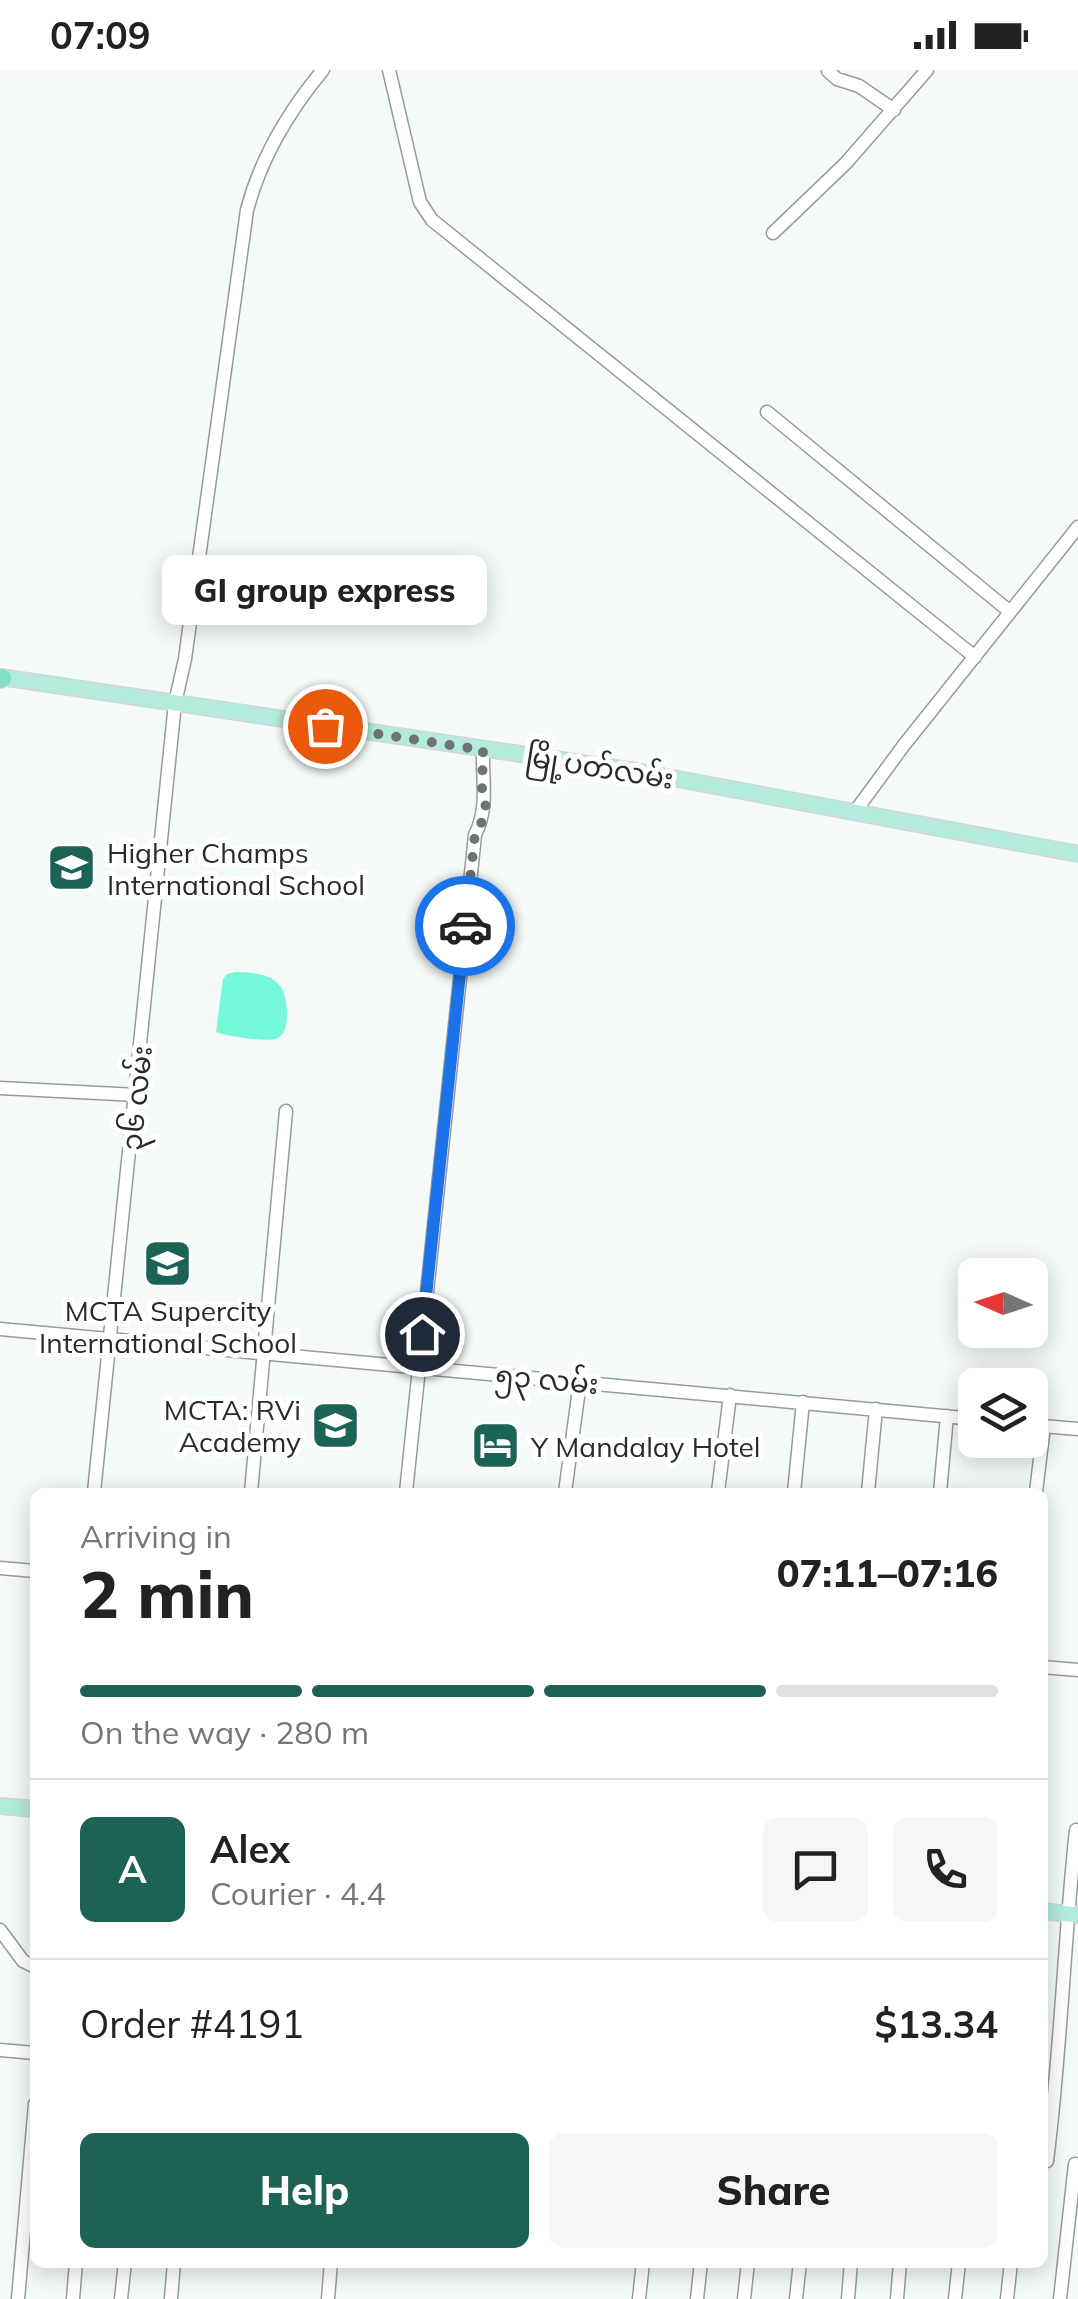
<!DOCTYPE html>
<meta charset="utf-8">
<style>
body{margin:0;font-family:Mulish,"Noto Sans Myanmar",sans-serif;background:#f6f6f6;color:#222;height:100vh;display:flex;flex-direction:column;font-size:38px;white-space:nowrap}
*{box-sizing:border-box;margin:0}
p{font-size:32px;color:#767676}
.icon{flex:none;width:55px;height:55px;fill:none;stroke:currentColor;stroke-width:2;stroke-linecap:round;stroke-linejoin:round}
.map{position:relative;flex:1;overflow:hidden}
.details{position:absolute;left:30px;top:1418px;width:1018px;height:780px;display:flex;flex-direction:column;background:#fff;border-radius:15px;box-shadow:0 5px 25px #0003}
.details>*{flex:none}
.needle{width:65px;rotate:273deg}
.buttons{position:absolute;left:958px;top:1188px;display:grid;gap:20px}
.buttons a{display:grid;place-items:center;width:90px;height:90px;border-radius:15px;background:#fff;box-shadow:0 5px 25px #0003;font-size:50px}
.pin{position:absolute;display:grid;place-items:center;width:85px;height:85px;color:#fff;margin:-42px;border:5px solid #fff;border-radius:50%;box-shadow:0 2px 10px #0007}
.courier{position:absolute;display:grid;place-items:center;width:100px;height:100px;margin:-50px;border:8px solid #1a73e8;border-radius:50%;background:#fff;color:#222;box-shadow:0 2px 12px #0007}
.bubble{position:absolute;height:70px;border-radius:15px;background:#fff;box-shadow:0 5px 25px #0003;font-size:32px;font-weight:800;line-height:70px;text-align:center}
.headline em{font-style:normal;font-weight:800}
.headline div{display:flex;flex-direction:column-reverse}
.headline{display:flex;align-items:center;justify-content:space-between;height:170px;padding:0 50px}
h1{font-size:65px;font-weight:800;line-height:75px}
.bar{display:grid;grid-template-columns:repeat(4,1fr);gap:15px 10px;align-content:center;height:120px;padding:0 50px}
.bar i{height:12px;border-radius:8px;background:#e0e0e0}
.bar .active{background:#1d6355}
.bar p{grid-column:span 4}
.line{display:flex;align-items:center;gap:25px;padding:0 50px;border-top:2px solid #e0e0e0}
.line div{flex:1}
.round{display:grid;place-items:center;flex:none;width:105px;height:105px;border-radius:15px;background:#f6f6f6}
.primary-button{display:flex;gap:20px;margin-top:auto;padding:20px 50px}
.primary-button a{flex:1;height:115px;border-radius:15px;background:#1d6355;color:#fff;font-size:40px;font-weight:800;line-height:115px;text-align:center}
.primary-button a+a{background:#f6f6f6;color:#222}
.status{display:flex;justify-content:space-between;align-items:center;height:70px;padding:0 50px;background:#fff;direction:ltr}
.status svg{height:28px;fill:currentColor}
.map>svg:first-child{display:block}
.water{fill:#74f7da}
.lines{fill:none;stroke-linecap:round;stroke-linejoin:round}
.minor-casing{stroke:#969c9a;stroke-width:15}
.major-casing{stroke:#d4d5d4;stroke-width:18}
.highway-casing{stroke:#d4d5d4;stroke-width:20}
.minor{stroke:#fff;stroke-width:12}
.major{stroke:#b3ecdf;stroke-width:15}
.highway{stroke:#81dfc9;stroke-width:18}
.done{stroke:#6f7372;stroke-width:10;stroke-dasharray:0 18}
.route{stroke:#1a73e8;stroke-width:12}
.labels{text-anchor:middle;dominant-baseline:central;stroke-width:10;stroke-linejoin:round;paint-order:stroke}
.street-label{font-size:28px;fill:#282b2a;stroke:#fff}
.poi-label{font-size:28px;fill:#282b2a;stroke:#fff;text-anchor:start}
</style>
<div class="status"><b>07:09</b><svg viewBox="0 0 49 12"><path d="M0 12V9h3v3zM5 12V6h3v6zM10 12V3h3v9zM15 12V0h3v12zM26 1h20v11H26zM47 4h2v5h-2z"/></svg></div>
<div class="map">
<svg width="1078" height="2229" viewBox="0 0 1078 2229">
<rect width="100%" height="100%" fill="#f3faf8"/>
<path class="water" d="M 236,902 C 270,903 288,909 287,947 C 286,955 286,963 278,968 C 271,973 225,966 216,962 L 223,909 L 227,904 Z"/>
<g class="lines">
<defs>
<path id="minor" d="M 389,0 L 420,132 L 432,150 L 975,587
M 828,1 L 837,9 L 859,16 L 894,40
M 773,163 L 846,93 L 927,0
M 767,342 L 1009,541
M 854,743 L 904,675 L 1078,457
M 0,1018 L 137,1025
M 0,1259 L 975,1349
M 1030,1355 L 1078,1359
M 94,1422 L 175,633 L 185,589 L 247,140 C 261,87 288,42 323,0
M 251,1422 L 286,1041
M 406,1422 L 475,765 C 489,737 482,710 483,680
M 565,1422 L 580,1312
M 718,1422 L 730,1325
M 794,1422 L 803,1332
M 868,1422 L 876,1339
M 940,1422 L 947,1346
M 1036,1422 L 1044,1356
M 0,1498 L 35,1501
M 1042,1597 L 1078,1600
M 0,1860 L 23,1891 L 35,1897
M 0,1980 L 35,1983
M 1047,2091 C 1061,1981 1064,1870 1076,1760
M 18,2229 L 35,2034
M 73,2229 L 76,2192
M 121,2229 L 125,2192
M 171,2229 L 174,2192
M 328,2229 L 331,2192
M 639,2229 L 643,2192
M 697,2229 L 701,2192
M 744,2229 L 748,2192
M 796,2229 L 800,2192
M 848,2229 L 851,2192
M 897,2229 L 900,2192
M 955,2229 L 959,2192
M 1007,2229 L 1011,2192
M 1060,2229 L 1075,2094"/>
<path id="major" d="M 0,607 L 635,701 L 1078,784
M 0,1736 L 35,1739
M 1042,1841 L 1078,1845"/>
<path id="highway" d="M 0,609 L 2,608"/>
</defs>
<use href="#minor" class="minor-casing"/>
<use href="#major" class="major-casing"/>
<use href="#highway" class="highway-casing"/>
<use href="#minor" class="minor"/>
<use href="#major" class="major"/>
<use href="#highway" class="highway"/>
</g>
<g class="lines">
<path class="done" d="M 325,656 L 483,680 L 482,719 L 486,732 L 484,748 L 475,764 L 465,856"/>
<path class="route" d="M 422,1264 L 465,856"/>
</g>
<defs>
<symbol id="school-square" viewBox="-11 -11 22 22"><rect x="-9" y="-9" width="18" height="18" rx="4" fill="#1d6355" stroke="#fff"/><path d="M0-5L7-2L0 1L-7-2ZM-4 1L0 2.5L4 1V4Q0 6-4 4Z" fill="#fff"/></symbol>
<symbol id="hotel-square" viewBox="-11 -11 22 22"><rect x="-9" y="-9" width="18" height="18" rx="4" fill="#1d6355" stroke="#fff"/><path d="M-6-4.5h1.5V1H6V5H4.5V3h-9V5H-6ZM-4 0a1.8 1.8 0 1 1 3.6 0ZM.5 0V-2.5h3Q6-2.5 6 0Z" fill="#fff"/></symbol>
</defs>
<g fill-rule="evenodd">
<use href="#school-square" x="44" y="770" width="55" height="55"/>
<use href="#school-square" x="140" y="1166" width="55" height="55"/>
<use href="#school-square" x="308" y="1328" width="55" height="55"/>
<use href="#hotel-square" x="468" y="1348" width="55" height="55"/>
</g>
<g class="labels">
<g class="street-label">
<text transform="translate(600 697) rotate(9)">မြို့ပတ်လမ်း</text>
<text transform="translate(136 1028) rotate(-84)">၃၆ လမ်း</text>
<text transform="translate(547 1309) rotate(5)">၅၃ လမ်း</text>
</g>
<g class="poi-label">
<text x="107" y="782">Higher Champs<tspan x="107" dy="32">International School</tspan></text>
<text x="168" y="1240" text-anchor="middle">MCTA Supercity<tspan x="168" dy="32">International School</tspan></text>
<text x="301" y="1339" text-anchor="end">MCTA: RVi<tspan x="301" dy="32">Academy</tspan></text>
<text x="531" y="1376">Y Mandalay Hotel</text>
</g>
</g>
</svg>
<div class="buttons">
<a><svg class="needle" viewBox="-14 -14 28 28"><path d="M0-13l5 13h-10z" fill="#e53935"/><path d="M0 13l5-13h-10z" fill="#767676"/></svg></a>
<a><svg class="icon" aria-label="layers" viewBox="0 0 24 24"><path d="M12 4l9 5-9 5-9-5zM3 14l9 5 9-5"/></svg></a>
</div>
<div class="pin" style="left:325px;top:656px;background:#ea580c"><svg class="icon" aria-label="bag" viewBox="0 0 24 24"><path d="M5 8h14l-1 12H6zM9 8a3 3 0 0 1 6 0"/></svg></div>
<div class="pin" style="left:422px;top:1264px;background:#1f2937"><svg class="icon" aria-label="home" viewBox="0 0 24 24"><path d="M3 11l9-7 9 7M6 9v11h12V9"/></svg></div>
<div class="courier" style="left:465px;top:856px"><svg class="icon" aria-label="car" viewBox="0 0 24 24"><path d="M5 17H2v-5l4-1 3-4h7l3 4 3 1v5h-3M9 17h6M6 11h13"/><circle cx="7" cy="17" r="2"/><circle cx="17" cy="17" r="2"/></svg></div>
<div class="bubble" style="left:162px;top:485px;width:325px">GI group express</div>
<section class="details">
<div class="headline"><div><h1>2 min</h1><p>Arriving in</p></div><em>07:11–07:16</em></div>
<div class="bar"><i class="active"></i><i class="active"></i><i class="active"></i><i></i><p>On the way · 280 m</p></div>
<div class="line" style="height:180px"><b class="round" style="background:#1d6355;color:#fff">A</b><div><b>Alex</b><p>Courier · 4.4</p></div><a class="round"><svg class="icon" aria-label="chat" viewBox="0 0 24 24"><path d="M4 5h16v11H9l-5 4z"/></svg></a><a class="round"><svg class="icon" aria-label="phone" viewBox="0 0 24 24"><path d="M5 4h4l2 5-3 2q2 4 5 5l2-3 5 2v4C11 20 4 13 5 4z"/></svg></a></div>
<div class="line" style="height:130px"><div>Order #4191</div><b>$13.34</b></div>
<div class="primary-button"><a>Help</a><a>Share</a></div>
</section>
</div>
